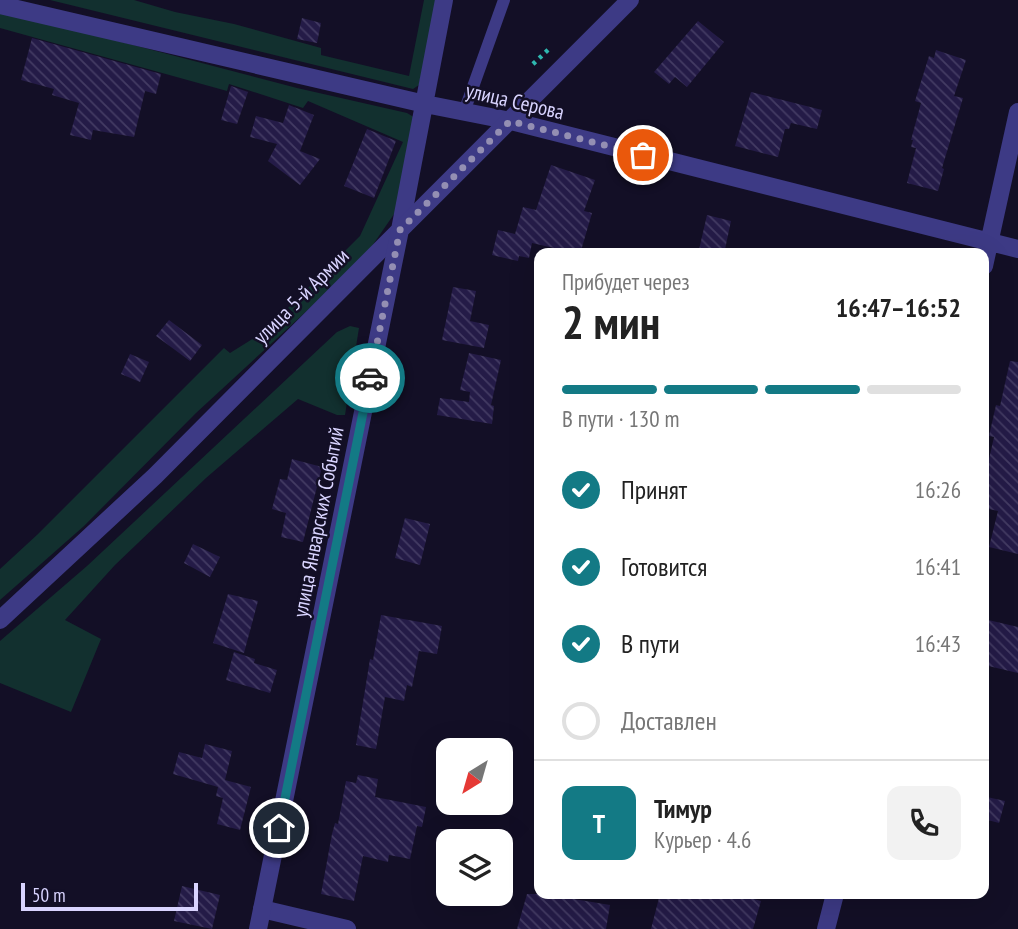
<!DOCTYPE html>
<html lang="ru">
<meta charset="utf-8">
<style>
body{margin:0;font-family:"PT Sans Narrow",sans-serif;background:#f2f2f2;color:#222;height:100vh;display:flex;flex-direction:column;font-size:26px;white-space:nowrap}
*{box-sizing:border-box;margin:0}
p{font-size:23px;color:#767676}
.icon{flex:none;width:38px;height:38px;fill:none;stroke:currentColor;stroke-width:2;stroke-linecap:round;stroke-linejoin:round}
.map{position:relative;flex:1;overflow:hidden}
.sheet{position:absolute;left:534px;top:248px;width:455px;height:651px;display:flex;flex-direction:column;background:#fff;border-radius:14px;box-shadow:0 7px 28px #0002}
.sheet>*{flex:none}
.needle{width:46px;rotate:217deg}
.tools{position:absolute;left:436px;top:738px;display:grid;gap:14px}
.tools a{display:grid;place-items:center;width:77px;height:77px;border-radius:14px;background:#fff;box-shadow:0 7px 28px #0002;font-size:35px}
.scale{position:absolute;left:21px;bottom:18px;width:177px;box-sizing:border-box;padding-left:7px;border:4px solid #d9d4ff;border-top:0;font-size:19px;line-height:24px;white-space:nowrap;color:#d9d4ff;-webkit-text-stroke:5px #130f26;paint-order:stroke}
.pin{position:absolute;display:grid;place-items:center;width:60px;height:60px;color:#fff;margin:-30px;border:4px solid #fff;border-radius:50%;box-shadow:0 2px 7px #0007}
.courier{position:absolute;display:grid;place-items:center;width:70px;height:70px;margin:-35px;border:5px solid #137a85;border-radius:50%;background:#fff;color:#222;box-shadow:0 2px 9px #0007}
.overview em{font-style:normal;font-weight:700}
.overview div{display:flex;flex-direction:column-reverse}
.overview{display:flex;align-items:center;justify-content:space-between;height:119px;padding:0 28px}
h1{font-size:46px;font-weight:700;line-height:52px}
.bar{display:grid;grid-template-columns:repeat(4,1fr);gap:10px 7px;align-content:center;height:84px;padding:0 28px}
.bar i{height:9px;border-radius:5px;background:#e0e0e0}
.bar .selected{background:#137a85}
.bar p{grid-column:span 4}
.line{display:flex;align-items:center;gap:18px;padding:0 28px;border-top:2px solid #e0e0e0}
.line div{flex:1}
.round{display:grid;place-items:center;flex:none;width:74px;height:74px;border-radius:14px;background:#f2f2f2}
ol{padding:0 28px;list-style:none}
li{display:flex;align-items:center;gap:21px;height:77px}
li p{margin-inline-start:auto}
li .icon{padding:7px;border-radius:50%;background:#137a85;color:#fff;stroke-width:4}
li:last-child{color:#767676}
li i{width:38px;height:38px;border:4px solid #e0e0e0;border-radius:50%}
.map>svg:first-child{display:block}
.grass{fill:#12302f}
.building{fill:url(#building-back-hatch)}
.lines{fill:none;stroke-linecap:round;stroke-linejoin:round}
.path{stroke:#2fb8b0;stroke-width:4.5;stroke-dasharray:3.5 5;stroke-linecap:butt}
.service{stroke:#3d3a85;stroke-width:12}
.minor{stroke:#3d3a85;stroke-width:18}
.tertiary{stroke:#3d3a85;stroke-width:18}
.done{stroke:#948fb3;stroke-width:7;stroke-dasharray:0 12.6}
.route{stroke:#137a85;stroke-width:9}
.labels{text-anchor:middle;dominant-baseline:central;stroke-width:5;stroke-linejoin:round;paint-order:stroke}
.street-label{font-size:21px;fill:#d9d4ff;stroke:#130f26}
</style>
<div class="map">
<svg width="1018" height="929" viewBox="0 0 1018 929">
<defs>
<pattern id="building-back-hatch" width="6" height="6" patternUnits="userSpaceOnUse" patternTransform="scale(1.75)"><rect width="6" height="6" fill="#241b47"/><path d="M-1 5l2 2M0 0l6 6M5-1l2 2" fill="none" stroke="#433b63"/></pattern>
</defs>
<rect width="100%" height="100%" fill="#130f26"/>
<path class="grass" d="M 50,0 L 134,0 L 175,12 L 234,24 L 321,48 L 321,55 L 409,76 L 424,0 L 437,0 L 419,85 L 413,89 Z
M 0,10 L 297,88 L 407,113 L 417,119 L 401,204 L 363,259 L 196,413 L 84,526 L 0,600 L 0,569 L 38,534 L 224,348 L 230,353 L 294,313 L 288,308 L 360,236 L 403,142 L 308,101 L 303,108 L 229,84 L 227,91 L 0,28 Z
M 350,326 L 359,328 L 345,415 L 337,415 L 298,399 L 206,478 L 115,565 L 65,620 L 101,639 L 71,712 L 0,683 L 0,641 L 87,566 L 337,332 Z"/>
<path class="building" d="M 302,18 L 321,23 L 317,43 L 297,39 Z
M 698,21 L 724,42 L 687,87 L 675,77 L 669,84 L 654,72 Z
M 32,38 L 161,74 L 156,94 L 145,91 L 134,137 L 93,130 L 91,140 L 70,135 L 79,103 L 52,95 L 54,89 L 21,80 Z
M 936,50 L 966,60 L 954,96 L 963,98 L 942,168 L 944,169 L 938,191 L 907,183 L 916,148 L 911,147 L 913,140 L 911,140 L 921,103 L 915,101 L 929,56 L 934,58 Z
M 231,86 L 248,92 L 237,124 L 221,120 Z
M 751,92 L 822,110 L 817,129 L 791,123 L 789,129 L 785,129 L 778,157 L 735,146 Z
M 289,105 L 314,115 L 300,151 L 320,159 L 300,185 L 268,161 L 277,144 L 250,137 L 256,116 L 283,123 Z
M 367,129 L 396,141 L 374,198 L 344,186 Z
M 551,165 L 595,180 L 584,211 L 592,213 L 580,254 L 532,243 L 529,258 L 519,256 L 518,261 L 492,255 L 498,230 L 515,234 L 523,207 L 536,210 Z
M 707,215 L 731,221 L 724,254 L 698,254 Z
M 453,287 L 476,291 L 470,321 L 489,325 L 484,348 L 442,340 Z
M 169,320 L 202,345 L 190,361 L 156,336 Z
M 469,353 L 501,360 L 491,405 L 494,406 L 492,424 L 437,415 L 440,398 L 469,402 L 470,392 L 460,390 Z
M 130,354 L 149,362 L 140,382 L 121,374 Z
M 1010,361 L 1018,362 L 1018,554 L 989,547 L 998,511 L 984,508 L 984,481 L 994,437 L 989,436 L 996,405 L 1000,406 Z
M 292,459 L 322,467 L 303,542 L 281,537 L 286,513 L 272,509 L 280,479 L 287,480 Z
M 405,518 L 430,524 L 420,565 L 395,558 Z
M 193,544 L 220,557 L 210,577 L 184,563 Z
M 228,594 L 258,601 L 244,653 L 213,643 Z
M 381,615 L 442,626 L 437,654 L 419,651 L 412,687 L 407,685 L 404,701 L 385,697 L 376,749 L 356,745 L 370,659 L 373,660 Z
M 984,619 L 1018,627 L 1018,673 L 984,665 Z
M 234,652 L 255,659 L 254,663 L 277,670 L 270,693 L 226,680 Z
M 205,744 L 232,751 L 225,780 L 251,787 L 240,830 L 217,824 L 223,798 L 216,796 L 218,787 L 173,774 L 179,752 L 202,758 Z
M 358,775 L 378,779 L 375,797 L 426,807 L 422,827 L 417,826 L 410,859 L 389,855 L 388,862 L 363,856 L 354,901 L 321,894 L 332,834 L 335,823 L 338,824 L 346,781 L 356,783 Z
M 987,797 L 1005,801 L 999,823 L 984,819 Z
M 182,886 L 220,895 L 212,929 L 174,921 Z
M 527,894 L 575,894 L 574,899 L 610,905 L 606,929 L 517,929 Z
M 660,894 L 737,894 L 761,901 L 753,929 L 651,929 Z"/>
<g class="lines">
<path class="path" d="M 533,64 L 549,49"/>
<path class="service" d="M 464,112 L 504,0"/>
<path class="minor" d="M 0,5 L 425,104 L 511,121 L 1018,249
M 984,266 L 1018,112
M 0,620 L 155,476 L 400,230 L 444,0
M 262,909 L 347,929
M 826,929 L 835,894"/>
<path class="tertiary" d="M 258,929 L 400,230 L 630,0"/>
</g>
<g class="lines">
<path class="done" d="M 370,378 L 400,230 L 510,121 L 643,155"/>
<path class="route" d="M 279,828 L 370,378"/>
</g>
<g class="labels">
<g class="street-label">
<text transform="translate(515 101) rotate(13)">улица Серова</text>
<text transform="translate(301 296) rotate(-45)">улица 5-й Армии</text>
<text transform="translate(318 522) rotate(-79)">улица Январских Событий</text>
</g>
</g>
</svg>
<div class="tools">
<a><svg class="needle" viewBox="-14 -14 28 28"><path d="M0-13l5 13h-10z" fill="#e53935"/><path d="M0 13l5-13h-10z" fill="#767676"/></svg></a>
<a><svg class="icon" aria-label="layers" viewBox="0 0 24 24"><path d="M12 4l9 5-9 5-9-5zM3 14l9 5 9-5"/></svg></a>
</div>
<div class="scale">50 m</div>
<div class="pin" style="left:643px;top:155px;background:#ea580c"><svg class="icon" aria-label="bag" viewBox="0 0 24 24"><path d="M5 8h14l-1 12H6zM9 8a3 3 0 0 1 6 0"/></svg></div>
<div class="pin" style="left:279px;top:828px;background:#1f2937"><svg class="icon" aria-label="home" viewBox="0 0 24 24"><path d="M3 11l9-7 9 7M6 9v11h12V9"/></svg></div>
<div class="courier" style="left:370px;top:378px"><svg class="icon" aria-label="car" viewBox="0 0 24 24"><path d="M5 17H2v-5l4-1 3-4h7l3 4 3 1v5h-3M9 17h6M6 11h13"/><circle cx="7" cy="17" r="2"/><circle cx="17" cy="17" r="2"/></svg></div>
<section class="sheet">
<div class="overview"><div><h1>2 мин</h1><p>Прибудет через</p></div><em>16:47–16:52</em></div>
<div class="bar"><i class="selected"></i><i class="selected"></i><i class="selected"></i><i></i><p>В пути · 130 m</p></div>
<ol>
<li><svg class="icon" aria-label="check" viewBox="0 0 24 24"><path d="M5 12l5 5 9-10"/></svg>Принят<p>16:26</p></li>
<li><svg class="icon" aria-label="check" viewBox="0 0 24 24"><path d="M5 12l5 5 9-10"/></svg>Готовится<p>16:41</p></li>
<li><svg class="icon" aria-label="check" viewBox="0 0 24 24"><path d="M5 12l5 5 9-10"/></svg>В пути<p>16:43</p></li>
<li><i></i>Доставлен</li>
</ol>
<div class="line" style="height:126px"><b class="round" style="background:#137a85;color:#fff">Т</b><div><b>Тимур</b><p>Курьер · 4.6</p></div><a class="round"><svg class="icon" aria-label="phone" viewBox="0 0 24 24"><path d="M5 4h4l2 5-3 2q2 4 5 5l2-3 5 2v4C11 20 4 13 5 4z"/></svg></a></div>
</section>
</div>
